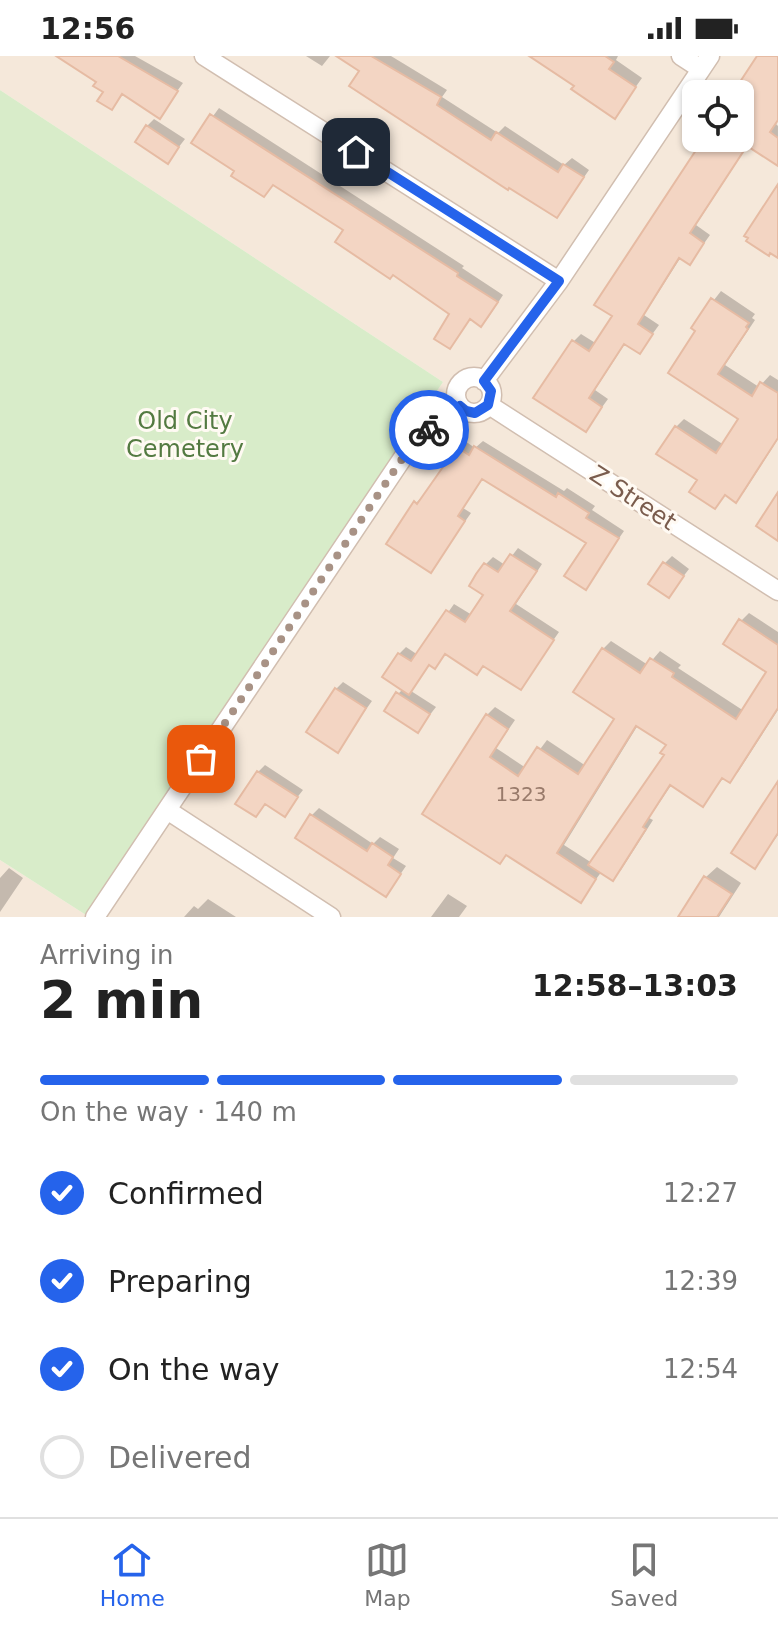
<!DOCTYPE html>
<meta charset="utf-8">
<style>
body{margin:0;font-family:"DejaVu Sans",sans-serif;background:#f2f2f2;color:#222;height:100vh;display:flex;flex-direction:column;font-size:30px;white-space:nowrap}
*{box-sizing:border-box;margin:0}
p{font-size:26px;color:#767676}
.icon{flex:none;width:44px;height:44px;fill:none;stroke:currentColor;stroke-width:2;stroke-linecap:round;stroke-linejoin:round}
.map{position:relative;height:861px;overflow:hidden}
.panel{display:flex;flex-direction:column;background:#fff;flex:1}
.panel>*{flex:none}
.controls{position:absolute;left:682px;top:24px;display:grid;gap:16px}
.controls a{display:grid;place-items:center;width:72px;height:72px;border-radius:12px;background:#fff;box-shadow:0 2px 6px #0004;font-size:40px}
.pin{position:absolute;display:grid;place-items:center;width:68px;height:68px;color:#fff;margin:-34px;border-radius:16px;box-shadow:0 4px 12px #0006}
.courier{position:absolute;display:grid;place-items:center;width:80px;height:80px;margin:-40px;border:6px solid #2563eb;border-radius:50%;background:#fff;color:#222;box-shadow:0 2px 10px #0007}
.summary em{font-style:normal;font-weight:700}
.summary div{display:flex;flex-direction:column-reverse}
.summary{display:flex;align-items:center;justify-content:space-between;height:136px;padding:0 40px}
h1{font-size:52px;font-weight:700;line-height:60px}
.bar{display:grid;grid-template-columns:repeat(4,1fr);gap:12px 8px;align-content:center;height:96px;padding:0 40px}
.bar i{height:10px;border-radius:6px;background:#e0e0e0}
.bar .on{background:#2563eb}
.bar p{grid-column:span 4}
ol{padding:0 40px;list-style:none}
li{display:flex;align-items:center;gap:24px;height:88px}
li p{margin-inline-start:auto}
li .icon{padding:8px;border-radius:50%;background:#2563eb;color:#fff;stroke-width:4}
li:last-child{color:#767676}
li i{width:44px;height:44px;border:4px solid #e0e0e0;border-radius:50%}
.status{display:flex;justify-content:space-between;align-items:center;height:56px;padding:0 40px;background:#fff;direction:ltr}
.status svg{height:22px;fill:currentColor}
.tab-bar{display:flex;justify-content:space-around;align-items:center;height:112px;border-top:2px solid #e0e0e0;background:#fff;font-size:22px;color:#767676}
.tab-bar a{display:grid;justify-items:center;gap:4px}
.tab-bar .on{color:#2563eb}
.map>svg:first-child{display:block}
.residential{fill:#f5e8da;fill-rule:evenodd}
.green{fill:#d8ecc9}
.shadow{fill:#0003;fill-rule:evenodd}
.building{fill:#f3d5c3;stroke:#e6bba3;stroke-width:2}
.lines{fill:none;stroke-linecap:round;stroke-linejoin:round}
.street-casing{stroke:#d1beb0;stroke-width:21}
.street{stroke:#fff;stroke-width:18}
.done{stroke:#a89285;stroke-width:8;stroke-dasharray:0 14.4}
.route{stroke:#2563eb;stroke-width:10}
.labels{text-anchor:middle;dominant-baseline:central;stroke-width:6;stroke-linejoin:round;paint-order:stroke}
.number-label{font-size:20px;fill:#987a6a}
.park-label{font-size:24px;fill:#537a41;stroke:#fffaf3}
.street-label{font-size:24px;fill:#7a5c4d;stroke:#fffaf3}
</style>
<div class="status"><b>12:56</b><svg viewBox="0 0 49 12"><path d="M0 12V9h3v3zM5 12V6h3v6zM10 12V3h3v9zM15 12V0h3v12zM26 1h20v11H26zM47 4h2v5h-2z"/></svg></div>
<div class="map">
<svg width="778" height="861" viewBox="0 0 778 861">
<rect width="100%" height="100%" fill="#fdf6ec"/>
<path class="residential" d="M 0,0 L 778,0 L 778,861 L 0,861 L 0,804 L 86,859 L 443,326 L 0,34 ZM 696,38 L 740,38 L 740,82 L 696,82 Z"/>
<path class="green" d="M 0,34 L 443,326 L 86,859 L 0,804 Z"/>
<path class="shadow" d="M 59,0 L 135,0 L 183,27 L 159,60 L 124,37 L 112,52 L 98,25 Z
M 306,0 L 330,0 L 322,10 Z
M 356,0 L 391,0 L 447,34 L 442,41 L 498,77 L 505,70 L 564,109 L 572,102 L 589,114 L 557,160 L 362,14 Z
M 533,0 L 618,0 L 616,4 L 642,22 L 615,60 L 576,29 Z
M 756,0 L 778,0 L 778,65 L 776,68 L 778,70 L 778,108 L 748,89 L 696,169 L 710,179 L 690,207 L 681,201 L 644,259 L 659,269 L 640,295 L 626,286 L 595,334 L 608,343 L 586,373 L 574,285 L 581,278 L 597,288 L 615,260 L 705,82 L 740,82 L 740,38 L 734,38 L 758,1 Z
M 219,52 L 464,210 L 462,212 L 503,239 L 488,262 L 481,268 L 471,262 L 450,291 L 452,258 L 346,173 L 274,127 L 264,139 L 237,114 L 194,86 Z
M 154,63 L 185,83 L 168,105 L 147,70 Z
M 721,235 L 755,258 L 752,262 L 755,264 L 725,309 L 759,331 L 770,319 L 778,324 L 778,383 L 744,436 L 736,444 L 726,438 L 715,451 L 699,424 L 676,371 L 684,363 L 724,389 L 741,362 L 671,317 L 698,275 L 693,271 Z
M 465,385 L 475,392 L 483,385 L 564,435 L 567,432 L 595,450 L 592,454 L 624,475 L 585,531 L 589,486 L 484,421 L 463,452 L 471,457 L 431,514 L 389,487 L 416,447 L 423,440 L 424,441 Z
M 518,492 L 542,508 L 516,548 L 559,576 L 520,632 L 485,608 L 477,616 L 446,596 L 435,610 L 430,607 L 411,635 L 436,651 L 418,674 L 398,638 L 403,633 L 399,598 L 406,591 L 418,599 L 454,548 L 472,559 L 485,538 L 486,508 L 493,501 L 505,509 Z
M 672,500 L 689,513 L 669,539 L 665,507 Z
M 749,557 L 778,576 L 778,654 L 738,716 L 730,724 L 724,721 L 703,749 L 672,728 L 649,762 L 653,764 L 621,814 L 613,822 L 602,815 L 580,845 L 507,797 L 425,757 L 487,659 L 495,651 L 515,664 L 496,692 L 526,712 L 547,684 L 586,710 L 617,662 L 603,593 L 611,585 L 648,609 L 660,595 L 681,609 L 678,612 L 744,655 L 769,615 L 741,565 ZM 638,669 L 668,689 L 666,699 L 592,807 L 564,789 Z
M 343,626 L 372,645 L 337,694 L 336,633 Z
M 265,709 L 303,734 L 284,758 L 266,747 L 256,759 L 258,716 Z
M 778,730 L 778,779 L 755,810 Z
M 319,752 L 373,788 L 380,781 L 399,793 L 393,802 L 406,810 L 386,839 L 312,759 Z
M 717,811 L 741,827 L 719,861 L 680,861 L 706,821 Z
M 9,812 L 23,822 L 0,856 L 0,822 Z
M 448,838 L 467,850 L 459,861 L 431,861 Z
M 208,843 L 236,861 L 184,861 L 194,850 L 198,853 Z"/>
<path class="building" d="M 56,0 L 118,0 L 178,35 L 160,63 L 122,38 L 112,54 L 97,45 L 103,36 L 93,30 L 96,26 Z
M 336,0 L 371,0 L 441,41 L 437,49 L 491,84 L 496,76 L 558,116 L 563,108 L 584,121 L 557,162 L 509,132 L 508,134 L 349,30 L 359,15 Z
M 529,0 L 605,0 L 614,6 L 609,13 L 636,31 L 615,63 L 571,33 L 574,30 Z
M 757,0 L 778,0 L 778,64 L 770,76 L 778,82 L 778,110 L 747,90 L 690,177 L 704,187 L 690,209 L 679,202 L 638,268 L 653,278 L 640,298 L 624,288 L 589,342 L 602,351 L 586,376 L 533,342 L 572,284 L 589,295 L 612,260 L 594,249 L 704,82 L 740,82 L 740,35 L 736,32 Z
M 210,58 L 458,217 L 457,220 L 498,246 L 481,271 L 470,263 L 450,293 L 434,283 L 449,258 L 393,219 L 390,223 L 335,186 L 343,174 L 273,129 L 264,141 L 231,120 L 234,115 L 191,87 Z
M 146,69 L 179,91 L 168,108 L 135,86 Z
M 778,128 L 778,202 L 770,197 L 769,200 L 746,185 L 748,182 L 744,180 Z
M 711,242 L 749,267 L 746,271 L 748,273 L 718,318 L 752,340 L 760,326 L 778,337 L 778,382 L 736,447 L 725,439 L 715,453 L 689,436 L 697,424 L 656,398 L 675,370 L 716,397 L 738,363 L 668,317 L 695,275 L 691,272 Z
M 474,390 L 556,441 L 558,437 L 589,457 L 586,462 L 619,482 L 586,534 L 564,520 L 586,487 L 482,423 L 458,460 L 465,465 L 431,517 L 386,488 L 414,445 L 417,448 L 457,391 L 469,399 Z
M 778,436 L 778,485 L 756,470 Z
M 510,498 L 537,515 L 510,555 L 554,584 L 521,634 L 483,610 L 477,619 L 445,598 L 435,613 L 429,609 L 409,639 L 382,621 L 398,597 L 411,605 L 446,554 L 465,566 L 483,539 L 469,530 L 476,518 L 484,507 L 498,516 Z
M 663,506 L 684,520 L 669,542 L 648,528 Z
M 739,563 L 778,589 L 778,652 L 730,727 L 722,722 L 703,751 L 670,729 L 643,771 L 646,773 L 613,825 L 588,809 L 664,699 L 660,697 L 666,689 L 636,670 L 557,797 L 596,823 L 581,847 L 506,799 L 500,808 L 422,758 L 486,658 L 508,673 L 490,701 L 518,720 L 537,691 L 578,718 L 614,663 L 573,636 L 602,592 L 640,617 L 650,602 L 674,617 L 672,621 L 736,663 L 766,616 L 723,588 Z
M 335,632 L 366,652 L 338,697 L 306,676 Z
M 396,636 L 430,658 L 418,677 L 384,655 Z
M 257,715 L 298,741 L 285,761 L 265,748 L 256,761 L 235,748 Z
M 778,725 L 778,777 L 755,813 L 731,797 Z
M 310,758 L 367,795 L 372,787 L 393,801 L 388,809 L 401,818 L 386,841 L 295,782 Z
M 704,820 L 732,838 L 717,861 L 678,861 Z"/>
<g class="lines">
<defs>
<path id="street" d="M 204,0 L 559,225
M 681,0 L 701,13
M456 339a18 18 0 1 1 36 0a18 18 0 1 1-36 0Z
M 484,325 L 559,225 L 710,0
M 489,349 L 778,535
M 167,754 L 331,861
M 95,861 L 404,400 L 433,369 L 460,350"/>
</defs>
<use href="#street" class="street-casing"/>
<use href="#street" class="street"/>
</g>
<g class="lines">
<path class="done" d="M 201,703 L 404,400 L 429,374"/>
<path class="route" d="M 356,96 L 559,225 L 484,325 L 491,335 L 488,349 L 475,357 L 466,355 L 460,350 L 429,374"/>
</g>
<g class="labels">
<g class="number-label">
<text x="521" y="738">1323</text>
</g>
<g class="park-label">
<text x="185" y="365">Old City<tspan x="185" dy="28">Cemetery</tspan></text>
</g>
<g class="street-label">
<text transform="translate(633 442) rotate(33)">Z Street</text>
</g>
</g>
</svg>
<div class="controls">
<a><svg class="icon" aria-label="locate" viewBox="0 0 24 24"><circle cx="12" cy="12" r="6"/><path d="M12 2v4M12 18v4M2 12h4M18 12h4"/></svg></a>
</div>
<div class="pin" style="left:201px;top:703px;background:#ea580c"><svg class="icon" aria-label="bag" viewBox="0 0 24 24"><path d="M5 8h14l-1 12H6zM9 8a3 3 0 0 1 6 0"/></svg></div>
<div class="pin" style="left:356px;top:96px;background:#1f2937"><svg class="icon" aria-label="home" viewBox="0 0 24 24"><path d="M3 11l9-7 9 7M6 9v11h12V9"/></svg></div>
<div class="courier" style="left:429px;top:374px"><svg class="icon" aria-label="bike" viewBox="0 0 24 24"><circle cx="6" cy="16" r="4"/><circle cx="18" cy="16" r="4"/><path d="M6 16l4-8h5l3 8M10 8l3 8H6M13 5h3"/></svg></div>
</div>
<section class="panel">
<div class="summary"><div><h1>2 min</h1><p>Arriving in</p></div><em>12:58–13:03</em></div>
<div class="bar"><i class="on"></i><i class="on"></i><i class="on"></i><i></i><p>On the way · 140 m</p></div>
<ol>
<li><svg class="icon" aria-label="check" viewBox="0 0 24 24"><path d="M5 12l5 5 9-10"/></svg>Confirmed<p>12:27</p></li>
<li><svg class="icon" aria-label="check" viewBox="0 0 24 24"><path d="M5 12l5 5 9-10"/></svg>Preparing<p>12:39</p></li>
<li><svg class="icon" aria-label="check" viewBox="0 0 24 24"><path d="M5 12l5 5 9-10"/></svg>On the way<p>12:54</p></li>
<li><i></i>Delivered</li>
</ol>
</section>
<nav class="tab-bar">
<a class="on"><svg class="icon" aria-label="home" viewBox="0 0 24 24"><path d="M3 11l9-7 9 7M6 9v11h12V9"/></svg>Home</a>
<a><svg class="icon" aria-label="map" viewBox="0 0 24 24"><path d="M3 6l6-2 6 2 6-2v14l-6 2-6-2-6 2zM9 4v14M15 6v14"/></svg>Map</a>
<a><svg class="icon" aria-label="saved" viewBox="0 0 24 24"><path d="M7 4h10v16l-5-4-5 4z"/></svg>Saved</a>
</nav>
